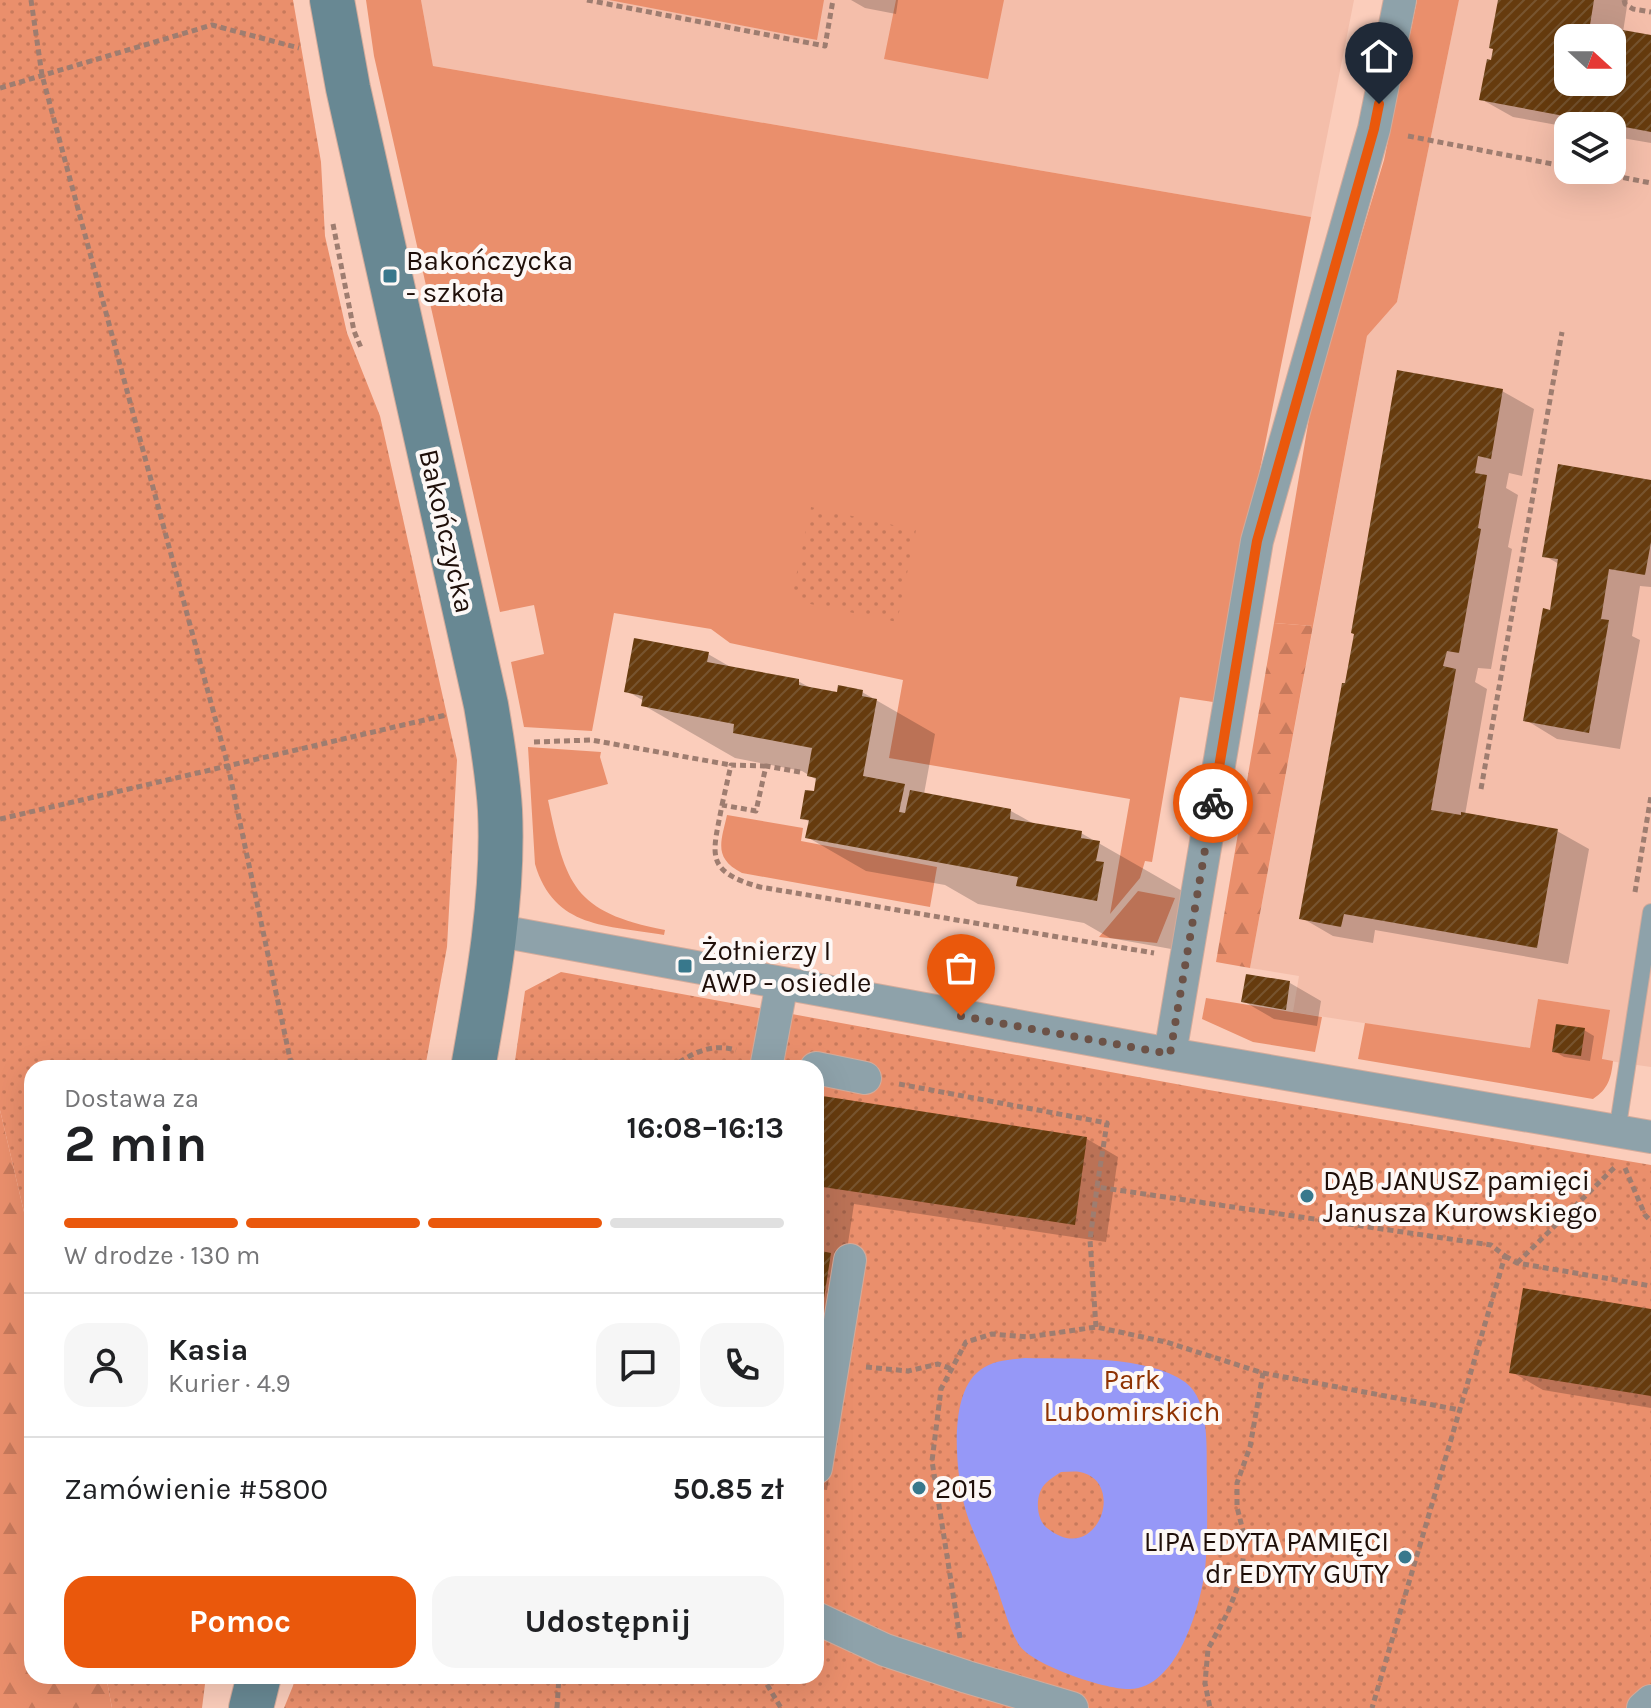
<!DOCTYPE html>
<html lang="pl">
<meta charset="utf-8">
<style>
body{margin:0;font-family:Karla,sans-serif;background:#f6f6f6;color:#202124;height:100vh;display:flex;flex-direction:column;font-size:30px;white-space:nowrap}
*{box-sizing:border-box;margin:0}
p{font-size:26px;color:#757577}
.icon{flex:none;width:44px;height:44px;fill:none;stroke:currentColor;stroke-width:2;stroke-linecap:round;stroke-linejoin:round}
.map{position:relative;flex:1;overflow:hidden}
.sheet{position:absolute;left:24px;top:1060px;width:800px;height:624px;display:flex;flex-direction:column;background:#fff;border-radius:24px;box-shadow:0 8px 32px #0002}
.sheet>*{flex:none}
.needle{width:52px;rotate:111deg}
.buttons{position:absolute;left:1554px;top:24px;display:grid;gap:16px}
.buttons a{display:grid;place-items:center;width:72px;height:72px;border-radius:16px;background:#fff;box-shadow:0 8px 32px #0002;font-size:40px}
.pin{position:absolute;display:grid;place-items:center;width:68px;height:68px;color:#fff;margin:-82px -34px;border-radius:50% 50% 50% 0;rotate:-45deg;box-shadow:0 0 8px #0007}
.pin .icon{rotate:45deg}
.courier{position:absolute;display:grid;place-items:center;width:80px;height:80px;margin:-40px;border:6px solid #ea580c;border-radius:50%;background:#fff;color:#222;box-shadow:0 2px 10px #0007}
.overview em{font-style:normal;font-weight:700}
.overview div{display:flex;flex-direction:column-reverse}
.overview{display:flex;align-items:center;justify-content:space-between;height:136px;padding:0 40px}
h1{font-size:52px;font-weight:700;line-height:60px}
.bar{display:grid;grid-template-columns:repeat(4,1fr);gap:12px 8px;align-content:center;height:96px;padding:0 40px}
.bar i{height:10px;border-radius:6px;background:#e0e0e0}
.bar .active{background:#ea580c}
.bar p{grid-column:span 4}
.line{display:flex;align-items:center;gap:20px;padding:0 40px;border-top:2px solid #e0e0e0}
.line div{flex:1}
.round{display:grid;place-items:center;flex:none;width:84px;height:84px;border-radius:24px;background:#f6f6f6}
.cta{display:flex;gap:16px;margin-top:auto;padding:16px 40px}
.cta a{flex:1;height:92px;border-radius:24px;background:#ea580c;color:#fff;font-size:32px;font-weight:700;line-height:92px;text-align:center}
.cta a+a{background:#f6f6f6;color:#202124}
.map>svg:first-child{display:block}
.built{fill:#f4beaa;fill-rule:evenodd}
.grass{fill:#ea8f6c}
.forest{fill:url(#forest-firs)}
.park{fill:url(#park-dots)}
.water{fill:#9698f7;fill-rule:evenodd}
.shadow{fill:#0003;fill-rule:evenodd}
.building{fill:url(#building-hatch);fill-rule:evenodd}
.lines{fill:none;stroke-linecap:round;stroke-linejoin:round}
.lane-casing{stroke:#d3ab9b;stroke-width:18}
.street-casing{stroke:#d3ab9b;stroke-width:34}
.secondary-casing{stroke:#d3ab9b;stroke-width:46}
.path{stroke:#9e7d70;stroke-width:5;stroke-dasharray:6 4;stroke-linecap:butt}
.lane{stroke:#8ea2aa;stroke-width:16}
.street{stroke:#8ea2aa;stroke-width:32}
.secondary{stroke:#688893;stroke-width:44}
.done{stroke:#6c5247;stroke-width:8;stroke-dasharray:0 14.4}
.route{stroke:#ea580c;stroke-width:10}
.poi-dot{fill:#38788c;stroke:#fdf8f6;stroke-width:3}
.labels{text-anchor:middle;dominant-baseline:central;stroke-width:8;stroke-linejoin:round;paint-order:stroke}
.poi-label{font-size:28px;fill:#1f0f09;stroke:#fdf8f6;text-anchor:start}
.street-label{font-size:28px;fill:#1f0f09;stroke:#fdf8f6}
.park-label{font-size:28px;fill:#8e3202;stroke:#fdf8f6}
</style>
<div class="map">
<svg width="1651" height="1708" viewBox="0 0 1651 1708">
<defs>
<pattern id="forest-firs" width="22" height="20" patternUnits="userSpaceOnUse" patternTransform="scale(2)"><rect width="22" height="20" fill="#ea8f6c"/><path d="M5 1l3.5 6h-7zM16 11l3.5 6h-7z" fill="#c87a5c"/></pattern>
<pattern id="park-dots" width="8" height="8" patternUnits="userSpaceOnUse" patternTransform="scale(2)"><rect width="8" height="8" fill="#ea8f6c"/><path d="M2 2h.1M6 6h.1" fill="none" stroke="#c87a5c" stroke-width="1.8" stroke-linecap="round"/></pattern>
<pattern id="building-hatch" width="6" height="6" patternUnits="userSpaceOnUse" patternTransform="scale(2)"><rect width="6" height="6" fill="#663b0e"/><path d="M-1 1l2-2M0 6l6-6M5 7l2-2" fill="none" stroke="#77542f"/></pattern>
</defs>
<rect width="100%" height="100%" fill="#fbcdbb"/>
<path class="built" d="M 421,0 L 1354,0 L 1311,217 L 433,66 Z
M 1459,0 L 1651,0 L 1651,1067 L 1602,1060 L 1609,1010 L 1538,999 L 1530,1049 L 1293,1012 L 1299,976 L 1250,968 L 1367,336 L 1397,302 ZM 1568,38 L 1612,38 L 1612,82 L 1568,82 ZM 1568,126 L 1612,126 L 1612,170 L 1568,170 Z"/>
<path class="grass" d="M 366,0 L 421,0 L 433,66 L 1311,217 L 1213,702 L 1180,697 L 1152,862 L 1145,861 L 1140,878 L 1110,914 L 1130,799 L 889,758 L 903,680 L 730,643 L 711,629 L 614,613 L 592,731 L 524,727 L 511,662 L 544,654 L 534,605 L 500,612 L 374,56 Z
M 609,0 L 824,0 L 817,40 Z
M 896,0 L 1004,0 L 988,79 L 884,59 Z
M 1417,0 L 1459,0 L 1397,302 L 1367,336 L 1313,626 L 1274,623 L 1313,395 L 1384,160 Z
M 528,747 L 601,752 L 600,757 L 608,784 L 548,800 C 566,885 573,912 665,930 L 664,935 C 607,925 554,929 535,864 Z
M 727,815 L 803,828 L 801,841 L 937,867 L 930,907 L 742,873 C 713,858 721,842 727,815 Z
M 1138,891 L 1175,898 L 1157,943 L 1099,937 Z
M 1206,998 L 1322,1017 L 1315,1052 L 1253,1042 L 1202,1019 Z
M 1538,999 L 1610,1010 L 1602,1059 L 1613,1061 C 1611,1079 1608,1089 1593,1099 L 1358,1059 L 1365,1023 L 1530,1048 Z"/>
<path class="forest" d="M 1274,623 L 1313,626 L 1250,968 L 1216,962 Z
M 0,1110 L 32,1246 L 32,1676 L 106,1676 L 112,1708 L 0,1708 Z"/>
<path class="park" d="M 0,0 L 293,0 L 321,162 L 325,236 L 347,333 L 380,416 L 457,760 L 447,947 L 425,1068 L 32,1068 L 32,1246 L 0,1110 Z
M 811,507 L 916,530 L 897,622 L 791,600 Z
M 561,972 L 1209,1090 L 1651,1165 L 1651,1708 L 284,1708 L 297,1676 L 816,1676 L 816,1068 L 514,1068 L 525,991 Z
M 106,1676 L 206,1676 L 202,1708 L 112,1708 Z"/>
<path class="water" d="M 1025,1358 C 1070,1359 1147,1355 1185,1382 C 1211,1401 1206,1451 1207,1479 C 1207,1509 1208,1540 1205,1570 C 1200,1608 1177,1688 1130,1689 C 1106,1690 1032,1665 1019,1645 C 1008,1627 1001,1597 993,1577 C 984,1553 970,1529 964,1504 C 956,1470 948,1395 979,1371 C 993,1360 1008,1360 1025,1358 ZM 1061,1472 C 1067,1472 1074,1471 1080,1472 C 1128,1482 1096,1568 1047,1528 C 1035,1518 1035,1493 1046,1483 C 1050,1479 1056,1475 1061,1472 Z"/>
<path class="shadow" d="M 851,0 L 898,0 L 896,14 L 865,8 Z
M 1500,0 L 1628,0 L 1623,32 L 1651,37 L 1651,143 L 1622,138 L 1612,132 L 1612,126 L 1568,127 L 1513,117 L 1481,99 L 1493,62 ZM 1568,38 L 1612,38 L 1612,82 L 1568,82 Z
M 1502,391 L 1534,409 L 1522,476 L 1509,473 L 1506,488 L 1518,495 L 1508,547 L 1512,549 L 1491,669 L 1478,668 L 1475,682 L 1487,689 L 1465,815 L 1557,831 L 1589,849 L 1568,964 L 1375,930 L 1373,943 L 1333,936 L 1302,918 L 1347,686 Z
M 1651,482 L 1651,587 L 1640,586 L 1632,636 L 1640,640 L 1620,749 L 1557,739 L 1526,720 L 1552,612 L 1559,564 L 1545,556 Z
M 708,654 L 734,669 L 798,681 L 814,690 L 839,694 L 862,692 L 935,734 L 924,794 L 1011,811 L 1036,825 L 1081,833 L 1191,896 L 1188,952 L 1110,938 L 1084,923 L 978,904 L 945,885 L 866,871 L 807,837 L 810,822 L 803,818 L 815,794 L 817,780 L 802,771 L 735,758 L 643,705 L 644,701 L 627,691 Z
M 1290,983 L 1321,1001 L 1317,1026 L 1274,1019 L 1243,1001 Z
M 1584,1030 L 1594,1036 L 1590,1061 L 1564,1057 L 1554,1051 Z
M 816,1097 L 1087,1139 L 1118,1157 L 1106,1242 L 854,1204 L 845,1263 L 862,1273 L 827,1490 L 816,1489 Z
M 1651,1311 L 1651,1408 L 1543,1390 L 1512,1372 Z"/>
<path class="building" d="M 1498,0 L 1594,0 L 1589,31 L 1605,34 L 1606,27 L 1651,35 L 1651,132 L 1588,120 L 1589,116 L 1576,114 L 1575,118 L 1479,100 L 1487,59 L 1491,60 L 1493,49 L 1489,48 ZM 1568,38 L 1612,38 L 1612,82 L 1568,82 Z
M 1397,370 L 1503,389 L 1491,459 L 1478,456 L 1475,473 L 1487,475 L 1478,528 L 1481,529 L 1459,653 L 1447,651 L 1443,666 L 1456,669 L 1431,810 L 1461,815 L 1461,812 L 1558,829 L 1537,948 L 1344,914 L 1341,927 L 1299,919 L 1342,683 L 1345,683 L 1354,634 L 1351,633 Z
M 1558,464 L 1651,480 L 1651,542 L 1645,575 L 1609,569 L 1601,619 L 1609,620 L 1589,733 L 1523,721 L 1543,608 L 1550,610 L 1558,559 L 1542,557 Z
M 634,638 L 709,652 L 707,662 L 799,679 L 799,685 L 837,692 L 838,685 L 863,690 L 862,696 L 877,699 L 863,776 L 905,784 L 899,812 L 905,813 L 910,790 L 1011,809 L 1010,819 L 1082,831 L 1081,838 L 1100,841 L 1096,861 L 1104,862 L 1097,901 L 1016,886 L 1018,877 L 805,838 L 809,820 L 800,819 L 805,790 L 814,791 L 816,778 L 807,776 L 812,748 L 733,733 L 734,724 L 641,706 L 643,696 L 624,692 Z
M 1246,974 L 1290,981 L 1286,1010 L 1241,1002 Z
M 1556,1024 L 1585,1028 L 1581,1056 L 1552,1052 Z
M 816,1095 L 1087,1137 L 1075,1225 L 823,1187 L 816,1221 Z
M 816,1250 L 831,1253 L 818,1337 L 816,1337 Z
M 1523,1288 L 1651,1309 L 1651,1396 L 1509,1373 Z"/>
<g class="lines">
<defs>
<path id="lane" d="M 1617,1132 L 1651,912"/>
<path id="street" d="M 494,930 L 1170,1054 L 1651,1137
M 1170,1054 L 1257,541 L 1374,129 L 1400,0
M 766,1068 L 782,983
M 816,1068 L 865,1078
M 816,1468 L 850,1260
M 816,1618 L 885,1650 L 967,1677 L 1072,1708
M 1643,1708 L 1651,1701"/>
<path id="secondary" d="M 332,0 L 348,88 L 486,705 C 492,740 498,775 500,810 C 504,895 488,984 473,1068
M 251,1708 L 259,1676"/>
</defs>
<use href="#lane" class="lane-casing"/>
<use href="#street" class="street-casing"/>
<use href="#secondary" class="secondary-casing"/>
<path class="path" d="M 31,0 L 42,75 L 228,766 L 292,1068
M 587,0 L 825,46 L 833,0
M 1624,0 L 1625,4 L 1633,9 L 1651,12
M 0,88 L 212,25 L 299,48
M 1408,136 L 1568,167
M 1584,170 L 1651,183
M 333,224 L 354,331 L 362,350
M 534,742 L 591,740 L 731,765
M 800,772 L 766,766 L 756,811 L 722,805 C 713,854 703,871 760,887 L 1154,953
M 1481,789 L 1562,332
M 722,805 L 731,765 L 766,766
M 0,819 L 446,715
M 1635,892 L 1651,796
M 561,1068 L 569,1065 L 583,1068
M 671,1068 C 692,1053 710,1043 736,1050
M 899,1084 L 1107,1123 L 1097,1187 L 1491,1245 L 1505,1256 L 1372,1708
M 1625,1168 L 1645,1215 L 1651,1221
M 1505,1256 L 1517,1263 L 1651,1286
M 1517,1263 L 1616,1166
M 1096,1327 L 1090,1240 L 1097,1187
M 866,1367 L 908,1371 L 938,1364 L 952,1369
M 1263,1373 L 1460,1410
M 960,1638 L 932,1461 L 941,1389 L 966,1342 L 992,1334 L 1028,1337 L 1096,1327 L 1166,1342 L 1263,1373 L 1250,1447 L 1237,1483 L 1237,1507 L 1243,1531 L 1244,1552 L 1240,1581 L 1228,1612 L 1208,1649 L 1205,1683 L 1210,1708
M 762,1676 L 781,1708
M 557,1708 L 559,1676"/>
<use href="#lane" class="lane"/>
<use href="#street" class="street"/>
<use href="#secondary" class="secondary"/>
</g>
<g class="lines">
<path class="done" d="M 961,1016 L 1170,1054 L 1213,803"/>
<path class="route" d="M 1213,803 L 1257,541 L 1374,129 L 1379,104"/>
</g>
<g class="poi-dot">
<rect x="382" y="268" width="16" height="16" rx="4"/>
<rect x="677" y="958" width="16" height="16" rx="4"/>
<circle cx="1307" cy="1196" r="8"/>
<circle cx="919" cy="1488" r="8"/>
<circle cx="1405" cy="1557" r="8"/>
</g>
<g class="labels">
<g class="poi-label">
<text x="406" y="260">Bakończycka<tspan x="406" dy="32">- szkoła</tspan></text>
<text x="701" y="950">Żołnierzy I<tspan x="701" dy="32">AWP - osiedle</tspan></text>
<text x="1323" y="1180">DĄB JANUSZ pamięci<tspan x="1323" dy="32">Janusza Kurowskiego</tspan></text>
<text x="935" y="1488">2015</text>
<text x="1389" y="1541" text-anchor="end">LIPA EDYTA PAMIĘCI<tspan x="1389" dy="32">dr EDYTY GUTY</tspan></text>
</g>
<g class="street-label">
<text transform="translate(447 531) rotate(77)">Bakończycka</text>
</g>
<g class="park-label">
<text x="1132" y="1379">Park<tspan x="1132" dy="32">Lubomirskich</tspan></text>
</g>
</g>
</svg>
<div class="buttons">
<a><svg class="needle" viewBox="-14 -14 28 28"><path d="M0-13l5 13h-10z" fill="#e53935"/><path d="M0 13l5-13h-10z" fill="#757577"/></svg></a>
<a><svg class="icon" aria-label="layers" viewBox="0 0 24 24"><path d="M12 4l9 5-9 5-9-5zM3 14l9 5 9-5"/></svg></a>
</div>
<div class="pin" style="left:961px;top:1016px;background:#ea580c"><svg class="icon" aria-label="bag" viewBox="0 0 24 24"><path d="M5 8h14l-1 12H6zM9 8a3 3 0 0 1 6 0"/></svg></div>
<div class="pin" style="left:1379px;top:104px;background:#1f2937"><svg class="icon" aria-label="home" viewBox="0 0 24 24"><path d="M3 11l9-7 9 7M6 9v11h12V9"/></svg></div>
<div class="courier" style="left:1213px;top:803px"><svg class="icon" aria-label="bike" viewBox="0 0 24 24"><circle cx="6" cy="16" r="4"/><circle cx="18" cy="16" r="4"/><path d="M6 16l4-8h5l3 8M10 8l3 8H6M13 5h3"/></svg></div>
<section class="sheet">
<div class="overview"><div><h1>2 min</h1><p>Dostawa za</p></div><em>16:08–16:13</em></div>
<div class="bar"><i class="active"></i><i class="active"></i><i class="active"></i><i></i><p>W drodze · 130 m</p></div>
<div class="line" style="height:144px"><a class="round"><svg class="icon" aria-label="person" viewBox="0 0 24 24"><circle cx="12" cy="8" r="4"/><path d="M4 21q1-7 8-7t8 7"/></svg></a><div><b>Kasia</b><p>Kurier · 4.9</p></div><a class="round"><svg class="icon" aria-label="chat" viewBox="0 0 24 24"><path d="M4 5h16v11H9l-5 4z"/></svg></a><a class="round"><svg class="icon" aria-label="phone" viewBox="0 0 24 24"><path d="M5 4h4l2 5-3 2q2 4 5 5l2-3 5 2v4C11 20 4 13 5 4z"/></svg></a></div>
<div class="line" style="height:104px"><div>Zamówienie #5800</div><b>50.85 zł</b></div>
<div class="cta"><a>Pomoc</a><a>Udostępnij</a></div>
</section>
</div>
